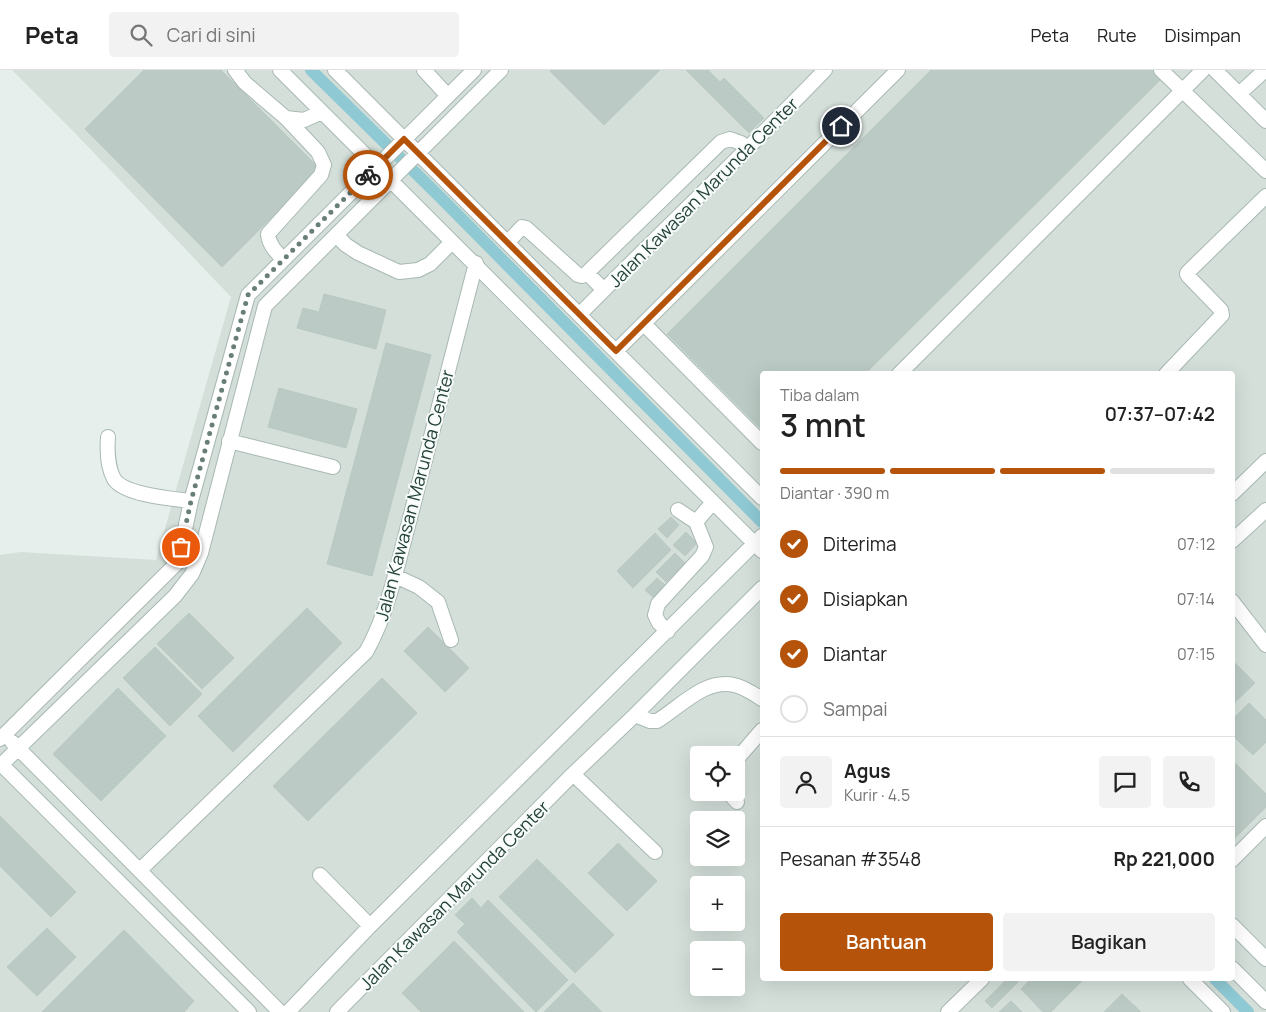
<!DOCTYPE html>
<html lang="id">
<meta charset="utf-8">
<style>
body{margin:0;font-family:Manrope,sans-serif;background:#f2f2f2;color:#222;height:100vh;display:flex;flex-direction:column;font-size:19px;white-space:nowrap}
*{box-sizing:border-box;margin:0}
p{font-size:16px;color:#767676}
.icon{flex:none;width:28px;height:28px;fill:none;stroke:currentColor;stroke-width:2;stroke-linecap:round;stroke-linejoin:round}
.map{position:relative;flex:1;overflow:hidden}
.drawer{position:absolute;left:760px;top:301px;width:475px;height:610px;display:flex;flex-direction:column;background:#fff;border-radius:5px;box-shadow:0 5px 20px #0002}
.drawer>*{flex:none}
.fabs{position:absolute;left:690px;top:676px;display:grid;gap:10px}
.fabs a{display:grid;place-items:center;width:55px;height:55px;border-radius:5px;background:#fff;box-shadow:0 5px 20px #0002;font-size:25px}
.pin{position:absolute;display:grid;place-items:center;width:42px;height:42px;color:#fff;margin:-21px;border:2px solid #fff;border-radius:50%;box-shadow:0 1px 5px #0007}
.courier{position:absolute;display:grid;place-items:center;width:50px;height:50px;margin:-25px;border:4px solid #b45309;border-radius:50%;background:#fff;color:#222;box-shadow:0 1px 6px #0007}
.head em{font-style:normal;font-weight:600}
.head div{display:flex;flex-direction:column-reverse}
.head{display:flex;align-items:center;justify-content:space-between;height:85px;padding:0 20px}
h1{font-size:32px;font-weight:600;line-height:38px}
.bar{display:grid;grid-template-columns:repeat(4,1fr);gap:8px 5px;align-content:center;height:60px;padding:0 20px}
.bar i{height:6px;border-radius:4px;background:#e0e0e0}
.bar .on{background:#b45309}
.bar p{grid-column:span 4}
.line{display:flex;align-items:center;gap:12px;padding:0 20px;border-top:1px solid #e0e0e0}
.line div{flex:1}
.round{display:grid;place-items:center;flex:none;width:52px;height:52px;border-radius:5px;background:#f2f2f2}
ol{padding:0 20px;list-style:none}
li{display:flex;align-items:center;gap:15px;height:55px}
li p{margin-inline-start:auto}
li .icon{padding:5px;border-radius:50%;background:#b45309;color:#fff;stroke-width:4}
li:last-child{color:#767676}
li i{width:28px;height:28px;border:2px solid #e0e0e0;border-radius:50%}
.button{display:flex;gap:10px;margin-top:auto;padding:10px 20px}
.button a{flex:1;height:58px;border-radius:5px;background:#b45309;color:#fff;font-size:20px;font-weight:600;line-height:58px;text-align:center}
.button a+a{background:#f2f2f2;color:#222}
header{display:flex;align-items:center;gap:30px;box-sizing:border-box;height:70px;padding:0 25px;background:#fff;border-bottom:1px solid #e0e0e0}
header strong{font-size:24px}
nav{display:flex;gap:28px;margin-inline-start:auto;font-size:18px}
.search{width:350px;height:45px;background:#f2f2f2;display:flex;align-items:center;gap:12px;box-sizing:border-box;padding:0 18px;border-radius:5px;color:#767676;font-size:19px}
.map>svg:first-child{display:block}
.built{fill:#d4dfda;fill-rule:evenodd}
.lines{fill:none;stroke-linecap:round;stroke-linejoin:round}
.canal{stroke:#8ec9d4;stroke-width:12}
.building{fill:#bbcac4;stroke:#b8c9c2}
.minor-casing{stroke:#a8b8b2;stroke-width:16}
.minor{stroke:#fff;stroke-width:14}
.done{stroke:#687f78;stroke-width:5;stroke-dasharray:0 9}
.route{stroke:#b45309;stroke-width:6}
.labels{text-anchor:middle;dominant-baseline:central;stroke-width:4;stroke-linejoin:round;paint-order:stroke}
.street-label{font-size:18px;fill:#24423a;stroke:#f7fbf9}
</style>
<header>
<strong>Peta</strong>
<div class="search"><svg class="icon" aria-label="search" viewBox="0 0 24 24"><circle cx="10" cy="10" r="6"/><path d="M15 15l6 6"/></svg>Cari di sini</div>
<nav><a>Peta</a><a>Rute</a><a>Disimpan</a></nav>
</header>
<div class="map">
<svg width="1266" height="942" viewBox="0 0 1266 942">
<rect width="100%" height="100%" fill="#e6efeb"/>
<path class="built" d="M 12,0 L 1266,0 L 1266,942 L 0,942 L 0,485 L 21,482 L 156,490 L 231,227 L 75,63 ZM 762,304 L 1232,304 L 1232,909 L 762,909 ZM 699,685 L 736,685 L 736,722 L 699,722 ZM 699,750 L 736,750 L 736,788 L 699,788 ZM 699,815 L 736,815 L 736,852 L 699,852 ZM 699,880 L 736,880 L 736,918 L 699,918 Z"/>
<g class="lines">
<path class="canal" d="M 311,0 L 440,127 L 762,452
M 1215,909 L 1248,942"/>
</g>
<path class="building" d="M 144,0 L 221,0 L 320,99 L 222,197 L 85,59 Z
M 551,0 L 660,0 L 604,55 L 550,1 Z
M 686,0 L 708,0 L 720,12 L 724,8 L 764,48 L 749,63 Z
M 931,0 L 1159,0 L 1165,5 L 865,304 L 762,304 L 762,360 L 667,264 Z
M 324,224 L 386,240 L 376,279 L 297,258 L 303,238 L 319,242 Z
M 386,273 L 431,285 L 372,506 L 327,494 Z
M 279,318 L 357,339 L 346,378 L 268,357 Z
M 671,447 L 679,455 L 667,468 L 658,459 Z
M 686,462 L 697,473 L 685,486 L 673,475 Z
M 655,463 L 671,480 L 633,518 L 617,501 Z
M 675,483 L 685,493 L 666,512 L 656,502 Z
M 657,508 L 665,515 L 653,527 L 645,520 Z
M 307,538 L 342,573 L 233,682 L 198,646 Z
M 189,543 L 234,588 L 202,619 L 157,574 Z
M 428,557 L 469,598 L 445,622 L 404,581 Z
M 155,577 L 202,624 L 170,656 L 123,608 Z
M 1232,590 L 1255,613 L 1232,635 Z
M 382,608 L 417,643 L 308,751 L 273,716 Z
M 118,618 L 166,666 L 101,731 L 53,684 Z
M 1249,633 L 1266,650 L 1266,672 L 1253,685 L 1232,665 L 1232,644 L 1236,646 Z
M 1232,690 L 1266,724 L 1266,737 L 1232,771 Z
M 0,746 L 76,822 L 51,847 L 0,796 Z
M 618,773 L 657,811 L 627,841 L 588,803 Z
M 537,789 L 614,865 L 575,903 L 499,827 Z
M 472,828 L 481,838 L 488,830 L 568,910 L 536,942 L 457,862 L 465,854 L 455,845 Z
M 47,858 L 76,887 L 37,926 L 7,897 Z
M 124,860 L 194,931 L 184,942 L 42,942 Z
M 454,871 L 524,942 L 421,942 L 402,923 Z
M 1007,909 L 1021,909 L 992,938 L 985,931 Z
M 1031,909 L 1084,909 L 1051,942 L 1043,942 L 1021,919 Z
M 573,913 L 602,942 L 544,942 Z
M 1122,924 L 1141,942 L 1104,942 Z
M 1011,931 L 1022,942 L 999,942 Z"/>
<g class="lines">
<defs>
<path id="minor" d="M 235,0 L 245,13 L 286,48 L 304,50 L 322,42
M 280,0 L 762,481
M 335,0 L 762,428
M 424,0 L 448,26
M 1161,0 L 1266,101
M 1215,0 L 1266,51
M 1239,24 L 1264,1
M 336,165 L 346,175 L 358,183 L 399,202 L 418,200 L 430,194 L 452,172
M 508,172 L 522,157 L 526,158 L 578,205 L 582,206 L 587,203
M 283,189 C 276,182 269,175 268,164 L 321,105 L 324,95 L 318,82 L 286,48
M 604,220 L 587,203 L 593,197 L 721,72 L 730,69 L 741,73 L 748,79
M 580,244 C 661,162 745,83 825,0
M 644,254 L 762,373
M 616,281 L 898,0
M 899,304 L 1203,0
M 1166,304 L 1222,245 L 1221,240 L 1189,207 L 1187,204 L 1188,202 L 1266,126
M 108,367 C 107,380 108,398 114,409 C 124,425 173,429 191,431
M 229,371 L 333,397
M 1232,424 L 1266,391
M 678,440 L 696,452
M 1232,471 L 1266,440
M 395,506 L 419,517 L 438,532 L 451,570
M 1232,531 L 1266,575
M 668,561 L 659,553 L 655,545 L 658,534 L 702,486 L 706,477 L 696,452 L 713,432
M 635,645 L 650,651 L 657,651 C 679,638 705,608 734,615 C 744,617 754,624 762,629
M 0,669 L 178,492 L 191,431 L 248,225 L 474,0
M 12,672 L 280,942
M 736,690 L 762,660
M 0,693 L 249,942
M 0,696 L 175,526 L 192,504 L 201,483 L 265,236 L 501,0
M 573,704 L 655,782
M 728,722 L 737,732
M 1232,790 L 1266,756
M 140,800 L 366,582 C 380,557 387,534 395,506 L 476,193
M 320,805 L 370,856
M 1232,855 L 1266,889
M 1232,898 L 1266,932
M 1190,909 L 1223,942
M 288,942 L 370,856 L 762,466
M 337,942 L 573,704 L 635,645 L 762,518
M 948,942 L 982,909"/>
</defs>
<use href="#minor" class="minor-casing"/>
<use href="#minor" class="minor"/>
</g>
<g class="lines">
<path class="done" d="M 181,477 L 191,431 L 248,225 L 368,105"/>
<path class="route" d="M 368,105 L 404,69 L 616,281 L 841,56"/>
</g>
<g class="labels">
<g class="street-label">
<text transform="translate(703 122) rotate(-45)">Jalan Kawasan Marunda Center</text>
<text transform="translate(414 425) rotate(-75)">Jalan Kawasan Marunda Center</text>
<text transform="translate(454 825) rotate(-45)">Jalan Kawasan Marunda Center</text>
</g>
</g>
</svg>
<div class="fabs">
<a><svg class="icon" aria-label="locate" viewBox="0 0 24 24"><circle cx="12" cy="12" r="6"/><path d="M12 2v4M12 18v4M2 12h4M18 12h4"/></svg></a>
<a><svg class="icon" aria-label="layers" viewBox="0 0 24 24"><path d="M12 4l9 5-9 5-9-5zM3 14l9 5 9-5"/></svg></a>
<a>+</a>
<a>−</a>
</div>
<div class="pin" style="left:181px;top:477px;background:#ea580c"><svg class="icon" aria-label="bag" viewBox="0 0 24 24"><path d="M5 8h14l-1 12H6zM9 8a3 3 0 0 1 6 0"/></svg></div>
<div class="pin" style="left:841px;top:56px;background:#1f2937"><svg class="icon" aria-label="home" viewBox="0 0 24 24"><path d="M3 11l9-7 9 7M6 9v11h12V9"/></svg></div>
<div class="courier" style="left:368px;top:105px"><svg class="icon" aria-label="bike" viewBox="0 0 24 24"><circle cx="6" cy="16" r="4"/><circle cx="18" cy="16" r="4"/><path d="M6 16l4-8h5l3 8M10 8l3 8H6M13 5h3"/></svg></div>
<section class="drawer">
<div class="head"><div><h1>3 mnt</h1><p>Tiba dalam</p></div><em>07:37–07:42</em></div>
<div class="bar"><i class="on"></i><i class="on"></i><i class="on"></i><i></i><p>Diantar · 390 m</p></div>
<ol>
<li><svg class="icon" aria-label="check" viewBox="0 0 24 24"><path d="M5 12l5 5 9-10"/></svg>Diterima<p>07:12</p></li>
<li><svg class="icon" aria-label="check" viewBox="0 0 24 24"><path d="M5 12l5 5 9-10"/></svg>Disiapkan<p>07:14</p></li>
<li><svg class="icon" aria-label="check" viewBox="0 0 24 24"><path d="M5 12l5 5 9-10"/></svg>Diantar<p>07:15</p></li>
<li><i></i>Sampai</li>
</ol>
<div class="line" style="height:90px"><a class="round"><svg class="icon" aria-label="person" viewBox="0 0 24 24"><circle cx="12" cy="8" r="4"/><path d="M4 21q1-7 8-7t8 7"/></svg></a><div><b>Agus</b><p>Kurir · 4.5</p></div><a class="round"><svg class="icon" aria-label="chat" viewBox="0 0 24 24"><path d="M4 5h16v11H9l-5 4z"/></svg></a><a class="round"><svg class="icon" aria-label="phone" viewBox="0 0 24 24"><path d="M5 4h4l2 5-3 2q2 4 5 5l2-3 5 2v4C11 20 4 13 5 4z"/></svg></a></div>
<div class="line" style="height:65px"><div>Pesanan #3548</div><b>Rp 221,000</b></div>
<div class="button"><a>Bantuan</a><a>Bagikan</a></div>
</section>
</div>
